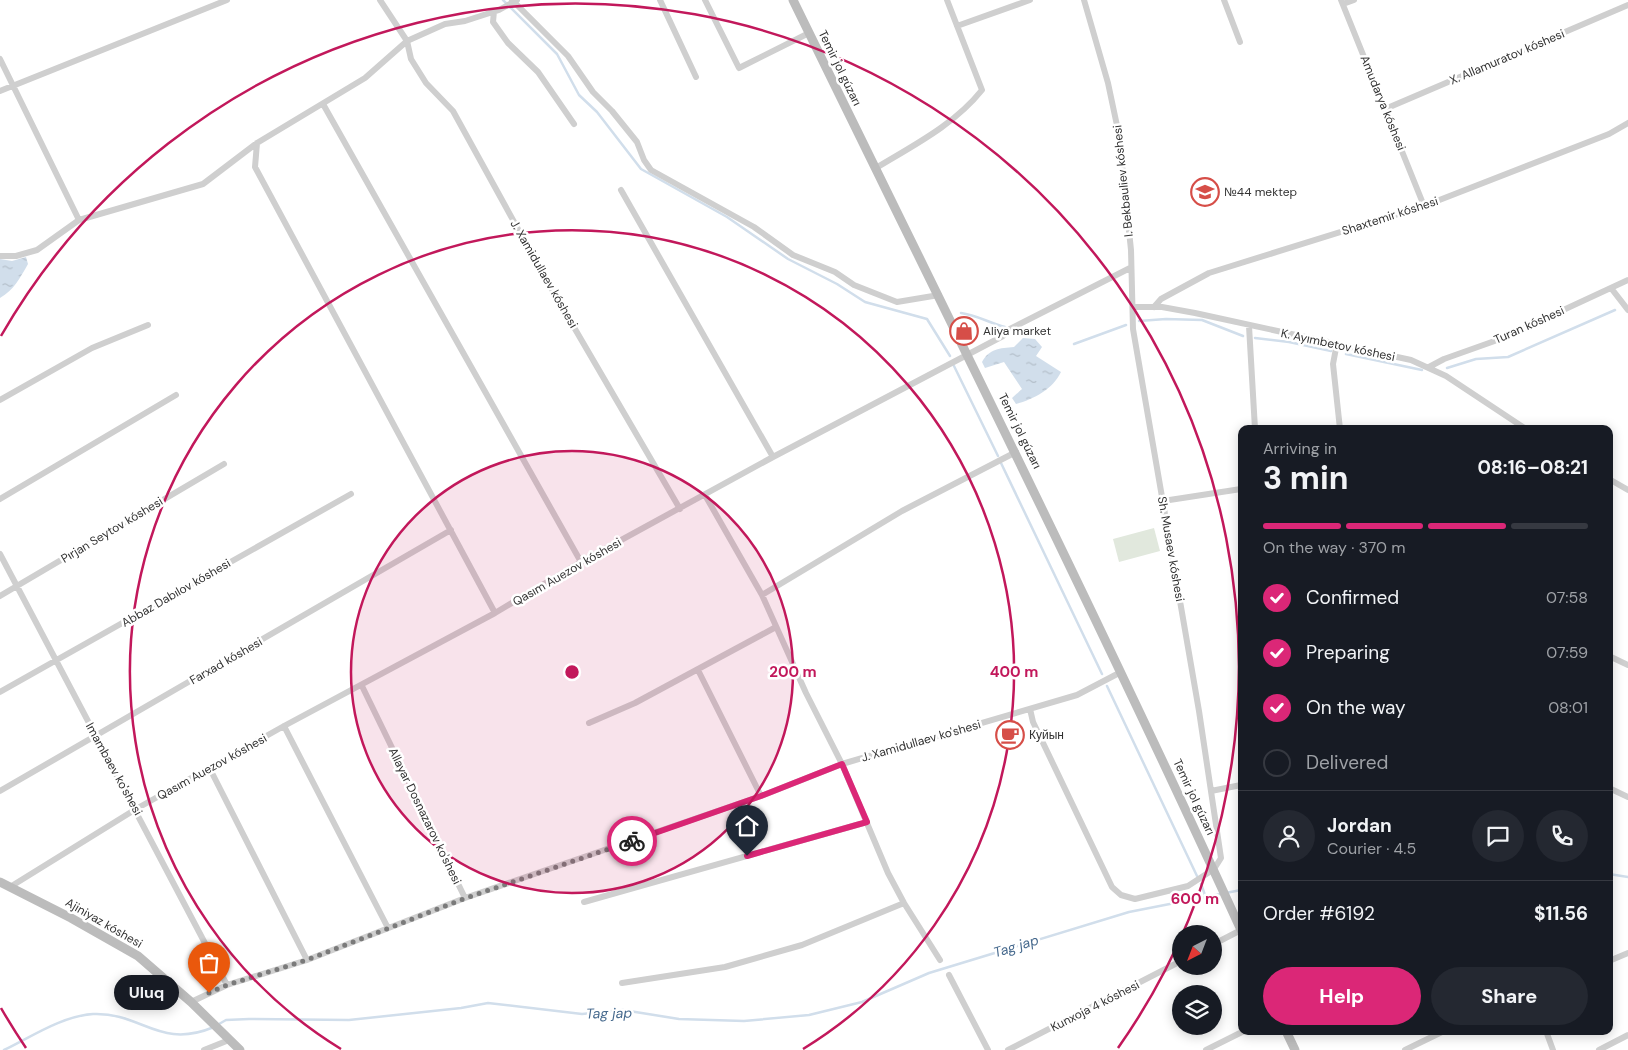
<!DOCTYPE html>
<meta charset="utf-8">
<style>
body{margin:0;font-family:"DM Sans",sans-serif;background:#242831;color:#f1f3f6;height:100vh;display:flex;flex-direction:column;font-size:19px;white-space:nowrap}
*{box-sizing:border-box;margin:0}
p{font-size:16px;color:#9ea1a6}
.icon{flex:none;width:28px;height:28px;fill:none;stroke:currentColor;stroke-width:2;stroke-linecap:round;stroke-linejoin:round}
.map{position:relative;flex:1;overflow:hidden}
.details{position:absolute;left:1238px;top:425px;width:375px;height:610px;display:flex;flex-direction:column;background:#171b24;border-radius:10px;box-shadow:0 2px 12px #0003}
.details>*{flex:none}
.needle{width:32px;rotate:222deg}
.controls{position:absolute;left:1172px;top:925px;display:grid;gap:10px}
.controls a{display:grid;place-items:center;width:50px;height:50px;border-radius:50%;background:#171b24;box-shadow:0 2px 12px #0003;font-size:25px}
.pin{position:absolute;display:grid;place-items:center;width:42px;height:42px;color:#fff;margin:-51px -21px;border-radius:50% 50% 50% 0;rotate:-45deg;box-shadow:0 0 5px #0007}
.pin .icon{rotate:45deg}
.courier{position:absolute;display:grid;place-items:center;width:50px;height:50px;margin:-25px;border:4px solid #db2777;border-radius:50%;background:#fff;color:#222;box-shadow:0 1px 6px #0007}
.bubble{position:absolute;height:35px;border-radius:18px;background:#171b24;box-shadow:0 2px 12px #0003;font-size:16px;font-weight:700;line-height:35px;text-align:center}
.headline em{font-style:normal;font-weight:700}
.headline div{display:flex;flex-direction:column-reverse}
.headline{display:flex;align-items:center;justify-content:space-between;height:85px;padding:0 25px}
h1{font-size:32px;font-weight:700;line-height:38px}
.bar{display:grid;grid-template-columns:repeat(4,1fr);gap:8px 5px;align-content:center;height:60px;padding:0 25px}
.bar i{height:6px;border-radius:4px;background:#363941}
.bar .selected{background:#db2777}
.bar p{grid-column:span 4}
.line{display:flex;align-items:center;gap:12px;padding:0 25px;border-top:1px solid #363941}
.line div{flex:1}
.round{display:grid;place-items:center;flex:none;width:52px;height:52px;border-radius:26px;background:#242831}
ol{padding:0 25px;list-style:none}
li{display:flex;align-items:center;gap:15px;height:55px}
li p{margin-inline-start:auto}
li .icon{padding:5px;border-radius:50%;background:#db2777;color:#fff;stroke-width:4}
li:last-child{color:#9ea1a6}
li i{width:28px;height:28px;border:2px solid #363941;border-radius:50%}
.action{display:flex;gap:10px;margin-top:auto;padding:10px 25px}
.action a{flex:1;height:58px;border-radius:30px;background:#db2777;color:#fff;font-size:20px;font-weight:700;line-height:58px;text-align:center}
.action a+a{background:#242831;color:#f1f3f6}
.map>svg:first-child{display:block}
.green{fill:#e1e8dd}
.water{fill:url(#water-ripples)}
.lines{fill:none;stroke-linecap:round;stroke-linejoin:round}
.stream{stroke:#d1deeb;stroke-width:2.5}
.street{stroke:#cfcfcf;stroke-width:6}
.secondary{stroke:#bcbcbc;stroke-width:9}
.done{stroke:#7a7a7a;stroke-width:5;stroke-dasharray:0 9}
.route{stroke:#db2777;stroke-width:6}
.ring{fill:none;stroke:#c2185b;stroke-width:2.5}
.labels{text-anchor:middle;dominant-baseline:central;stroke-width:5;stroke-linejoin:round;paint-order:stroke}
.street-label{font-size:12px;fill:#323232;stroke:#fff}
.poi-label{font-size:12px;fill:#323232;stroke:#fff;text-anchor:start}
.water-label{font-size:14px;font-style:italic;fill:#476a8e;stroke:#fff}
.centre{fill:#c2185b;stroke:#fff;stroke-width:2.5}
.ring-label{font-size:15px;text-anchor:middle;font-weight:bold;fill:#c2185b;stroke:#fff;stroke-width:5;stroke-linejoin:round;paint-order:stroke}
</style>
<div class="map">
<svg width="1628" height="1050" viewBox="0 0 1628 1050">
<defs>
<pattern id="water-ripples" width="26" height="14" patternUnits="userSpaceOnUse" patternTransform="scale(1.25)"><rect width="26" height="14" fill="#d1deeb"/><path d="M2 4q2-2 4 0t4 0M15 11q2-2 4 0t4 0" fill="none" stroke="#b4bfca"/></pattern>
</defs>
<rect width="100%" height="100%" fill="#fff"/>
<path class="green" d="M 1154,528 L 1160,551 L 1119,562 L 1113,539 Z"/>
<path class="water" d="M 26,257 L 28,264 C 20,278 14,290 0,298 L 0,259 L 12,261 Z
M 1023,338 L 1035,339 L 1042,347 L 1036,356 L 1061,372 C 1053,389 1034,399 1016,404 L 1012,398 L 1022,389 L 1004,362 L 985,368 L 982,362 C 989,349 1000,348 1014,347 Z"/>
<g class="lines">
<path class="stream" d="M 503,0 L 557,54 L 579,95 L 597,112 L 641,169 L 727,217 L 788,259 L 837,284 L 865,302 L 927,319 L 950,356
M 961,313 C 977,315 989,323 1005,327
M 1139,321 L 1166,319 L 1202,320 L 1243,336
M 1255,338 L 1289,342 L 1331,351
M 1074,344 L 1126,325
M 1346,354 L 1422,370
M 954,366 L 998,456
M 1447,368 L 1476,359 L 1508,357 L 1615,310
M 1001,463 L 1102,674
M 1107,686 L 1197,876
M 1609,874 L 1628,877
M 1201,884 L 1205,895
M 219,1024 L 226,1020 L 249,1019 L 349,1020 L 461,1008 L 488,1003 L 582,1014 L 623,1010 L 679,1019 L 744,1021 L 809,1015 L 862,1002 L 929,973 L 1129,912 L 1241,890
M 4,1050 C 31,1037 62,1016 93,1014 C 142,1012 159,1050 214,1027"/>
<path class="street" d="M 380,0 L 407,41 L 411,59 L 426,83 L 453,111 L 540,269 L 680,509
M 512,0 L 568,56 L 593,92 L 612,111 L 637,142 L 644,160 L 651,170 L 754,227 L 793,255 L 835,272 L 854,285 L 897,302 L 939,295
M 660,0 L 696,77
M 705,0 L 739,68 L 809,33
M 1224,0 L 1240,42
M 1341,0 L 1424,206
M 1343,4 L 1354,0
M 494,11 L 493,22 L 508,43 L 538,72 L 574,124
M 957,26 L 1030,0
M 0,59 L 79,220
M 0,91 L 227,0
M 323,104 L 581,562
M 1385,109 L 1628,5
M 257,143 L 255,167 L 495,613
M 876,168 C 914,145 954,125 982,90 L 947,0
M 621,190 L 773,457
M 0,256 L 16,256 L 37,250 L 79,220 L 203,184 L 257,143 L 365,78 L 407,41 L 445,24 L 465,21 L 499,10 L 517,0
M 1611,288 L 1628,310
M 1134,307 L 1162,307 L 1195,313 L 1411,360 L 1446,376 L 1526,429
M 1154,307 L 1161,299 L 1209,273 L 1424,206 L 1609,134 L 1628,123
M 1249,326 L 1255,429
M 1337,343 L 1333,364 L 1340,429
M 1429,367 L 1444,359 L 1503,338 L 1628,280
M 0,400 L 92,348 L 148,325
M 1609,479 L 1628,490
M 705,495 L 762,595 L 806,693 L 842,764 L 888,873 L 904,903 L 940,960
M 0,499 L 176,395
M 1163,501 L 1241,489
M 0,554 L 227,985
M 762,595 L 902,511 L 1016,452
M 0,596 L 224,464
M 1609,656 L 1628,665
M 698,670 L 761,796
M 362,686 L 465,898
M 0,692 L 351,494
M 1030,709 L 1033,722 L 1112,887 L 1121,895 L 1135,899 L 1188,886 L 1214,869 L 1221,858 L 1199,711 L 1133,329 L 1131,250 L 1119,135 L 1108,83 L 1084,0
M 589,723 L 635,703 L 776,627
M 284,726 L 388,928
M 210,769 L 307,960
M 1609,788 L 1628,797
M 0,791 L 451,530
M 1211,791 L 1241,785
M 10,887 L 136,809 L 284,726 L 495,613 L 581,562 L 773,457 L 1003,336 L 1010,329 L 1130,268
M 584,902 L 867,822
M 1214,944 L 1241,930
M 1609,961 L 1628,953
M 949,975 L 988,1050
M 622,983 L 725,967 L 802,945 L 904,903
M 191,1002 L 227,985 L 307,960 L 465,898 L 761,796 L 842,764 L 1077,695 L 1121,672
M 1546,1031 L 1553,1050
M 204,1050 L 229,1040
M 1008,1050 L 1181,961
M 1206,1050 L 1244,1031
M 1405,1050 L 1444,1031
M 1599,1050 L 1628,1035"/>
<path class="secondary" d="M 793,0 C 944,309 1098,617 1241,930
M 0,882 L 71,918 L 138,956 L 191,1002 L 240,1050
M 1286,1031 L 1295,1050"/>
</g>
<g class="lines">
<path class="done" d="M 209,993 L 227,985 L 307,960 L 466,898 L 632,841"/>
<path class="route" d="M 632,841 L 761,796 L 842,764 L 867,822 L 747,856"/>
</g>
<circle cx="572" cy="672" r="221" fill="#c2185b" fill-opacity=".12"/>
<g class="ring">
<circle cx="572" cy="672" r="221"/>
<path d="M341 1049A442 442 0 1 1 803 1049"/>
<path d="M26 1048A663 663 0 0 1 1 1008M1 336A663 663 0 1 1 1118 1048"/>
</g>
<defs>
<symbol id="school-ring" viewBox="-11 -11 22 22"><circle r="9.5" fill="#fff" stroke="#d64e48" stroke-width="1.5"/><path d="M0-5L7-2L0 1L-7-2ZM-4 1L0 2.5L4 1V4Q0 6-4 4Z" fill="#d64e48"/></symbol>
<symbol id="shop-ring" viewBox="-11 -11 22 22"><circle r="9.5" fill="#fff" stroke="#d64e48" stroke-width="1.5"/><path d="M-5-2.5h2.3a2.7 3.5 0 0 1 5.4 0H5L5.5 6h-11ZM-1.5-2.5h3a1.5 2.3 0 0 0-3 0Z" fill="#d64e48"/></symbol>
<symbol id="cafe-ring" viewBox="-11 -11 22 22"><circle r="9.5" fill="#fff" stroke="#d64e48" stroke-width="1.5"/><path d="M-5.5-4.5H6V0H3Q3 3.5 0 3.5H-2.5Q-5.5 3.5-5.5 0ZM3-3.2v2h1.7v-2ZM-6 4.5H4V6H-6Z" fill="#d64e48"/></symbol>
</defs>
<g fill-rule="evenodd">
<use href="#school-ring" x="1189" y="176" width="32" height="32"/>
<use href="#shop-ring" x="948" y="315" width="32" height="32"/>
<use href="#cafe-ring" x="994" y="719" width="32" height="32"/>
</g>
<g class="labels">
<g class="street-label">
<text transform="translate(1507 57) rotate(-23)">X. Allamuratov kóshesi</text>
<text transform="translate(840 68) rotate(64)">Temir jol gúzarı</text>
<text transform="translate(1383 103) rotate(68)">Amudarya kóshesi</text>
<text transform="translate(1123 181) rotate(-96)">I. Bekbauliev kóshesi</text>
<text transform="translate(1390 216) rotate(-18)">Shaxtemir kóshesi</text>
<text transform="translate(544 274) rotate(60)">J. Xamidullaev kóshesi</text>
<text transform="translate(1529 325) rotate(-24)">Turan kóshesi</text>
<text transform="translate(1338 345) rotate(12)">K. Ayımbetov kóshesi</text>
<text transform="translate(1020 431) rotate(64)">Temir jol gúzarı</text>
<text transform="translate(112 530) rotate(-31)">Pırjan Seytov kóshesi</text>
<text transform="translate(1171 549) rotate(80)">Sh. Musaev kóshesi</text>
<text transform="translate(567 572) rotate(-30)">Qasım Auezov kóshesi</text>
<text transform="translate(176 593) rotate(-30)">Abbaz Dabılov kóshesi</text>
<text transform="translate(226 661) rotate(-30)">Farxad kóshesi</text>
<text transform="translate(921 741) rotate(-16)">J. Xamidullaev ko'shesi</text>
<text transform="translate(212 767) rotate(-29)">Qasım Auezov kóshesi</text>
<text transform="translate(114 769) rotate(61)">Imambaev ko'shesi</text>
<text transform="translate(1194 797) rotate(65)">Temir jol gúzarı</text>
<text transform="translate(425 816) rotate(64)">Allayar Dosnazarov ko'shesi</text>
<text transform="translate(104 923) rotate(30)">Ajiniyaz kóshesi</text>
<text transform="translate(1095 1006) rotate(-27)">Kunxoja 4 kóshesi</text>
</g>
<g class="poi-label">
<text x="1224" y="192">№44 mektep</text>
<text x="983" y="331">Aliya market</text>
<text x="1029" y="735">Куйын</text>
</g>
<g class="water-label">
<text transform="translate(1016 946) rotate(-17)">Tag jap</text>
<text transform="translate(609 1013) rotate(-1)">Tag jap</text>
</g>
</g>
<circle cx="572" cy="672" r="8" class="centre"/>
<g class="ring-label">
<text x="793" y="677">200 m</text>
<text x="1014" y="677">400 m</text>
<text x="1195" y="904">600 m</text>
</g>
</svg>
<div class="controls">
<a><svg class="needle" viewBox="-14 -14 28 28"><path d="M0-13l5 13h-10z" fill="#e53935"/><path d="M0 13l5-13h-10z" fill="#9ea1a6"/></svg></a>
<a><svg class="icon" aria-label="layers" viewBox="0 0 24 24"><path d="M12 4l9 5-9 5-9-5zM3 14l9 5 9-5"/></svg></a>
</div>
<div class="pin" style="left:209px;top:993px;background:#ea580c"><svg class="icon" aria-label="bag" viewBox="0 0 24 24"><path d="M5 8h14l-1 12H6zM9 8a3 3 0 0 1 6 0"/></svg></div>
<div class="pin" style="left:747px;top:856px;background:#1f2937"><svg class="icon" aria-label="home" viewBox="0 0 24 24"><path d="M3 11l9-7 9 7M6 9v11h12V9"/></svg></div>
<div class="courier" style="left:632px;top:841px"><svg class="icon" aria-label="bike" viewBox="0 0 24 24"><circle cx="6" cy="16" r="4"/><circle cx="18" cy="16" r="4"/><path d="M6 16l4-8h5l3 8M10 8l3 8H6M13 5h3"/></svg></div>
<div class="bubble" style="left:114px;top:975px;width:65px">Uluq</div>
<section class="details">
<div class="headline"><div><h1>3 min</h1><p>Arriving in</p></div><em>08:16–08:21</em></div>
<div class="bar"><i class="selected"></i><i class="selected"></i><i class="selected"></i><i></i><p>On the way · 370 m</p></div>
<ol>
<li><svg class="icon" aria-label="check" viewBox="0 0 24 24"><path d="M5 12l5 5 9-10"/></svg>Confirmed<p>07:58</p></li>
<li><svg class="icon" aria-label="check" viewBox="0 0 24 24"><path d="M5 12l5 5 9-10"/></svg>Preparing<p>07:59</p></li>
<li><svg class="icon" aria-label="check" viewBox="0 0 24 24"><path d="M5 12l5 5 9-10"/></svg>On the way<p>08:01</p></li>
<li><i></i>Delivered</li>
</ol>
<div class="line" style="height:90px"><a class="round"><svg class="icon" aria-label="person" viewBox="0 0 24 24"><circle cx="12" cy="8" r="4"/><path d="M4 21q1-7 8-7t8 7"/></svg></a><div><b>Jordan</b><p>Courier · 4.5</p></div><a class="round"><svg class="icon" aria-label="chat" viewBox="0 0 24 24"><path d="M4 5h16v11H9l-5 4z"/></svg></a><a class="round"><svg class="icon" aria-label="phone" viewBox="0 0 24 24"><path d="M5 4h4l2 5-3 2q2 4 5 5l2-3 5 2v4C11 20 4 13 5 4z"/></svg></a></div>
<div class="line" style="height:65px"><div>Order #6192</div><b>$11.56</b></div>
<div class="action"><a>Help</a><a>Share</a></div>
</section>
</div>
